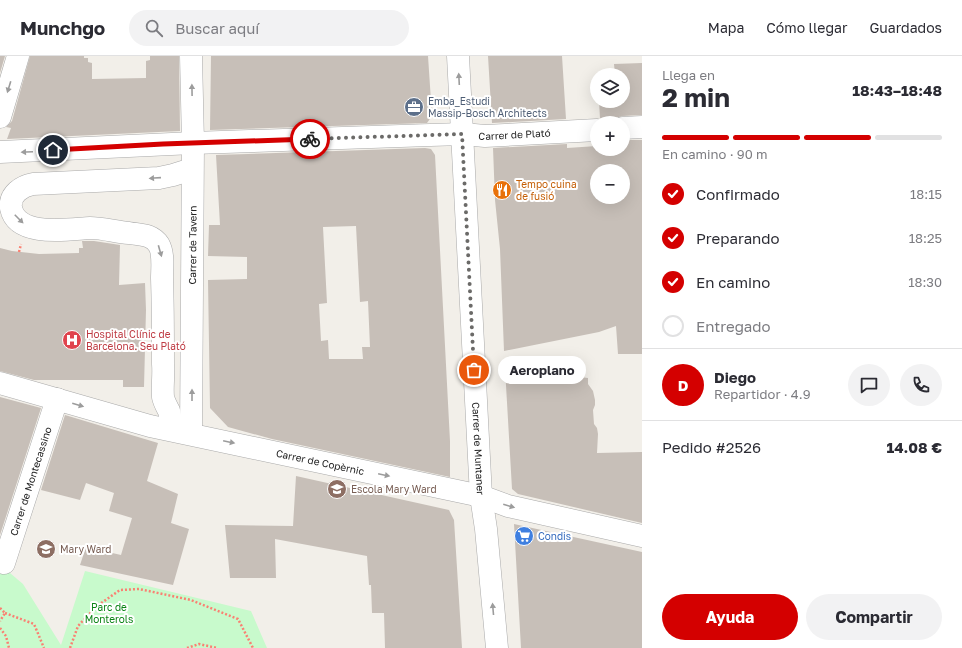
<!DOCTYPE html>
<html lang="es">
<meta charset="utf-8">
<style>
body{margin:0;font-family:"Golos Text",sans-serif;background:#f2f2f3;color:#2b2b33;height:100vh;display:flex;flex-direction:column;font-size:15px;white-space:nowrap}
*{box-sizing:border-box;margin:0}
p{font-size:13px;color:#7c7c81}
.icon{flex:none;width:22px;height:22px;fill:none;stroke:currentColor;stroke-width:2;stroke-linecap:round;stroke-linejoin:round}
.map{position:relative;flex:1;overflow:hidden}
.side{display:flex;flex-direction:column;background:#fff;width:320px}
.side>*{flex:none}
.buttons{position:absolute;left:590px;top:12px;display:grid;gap:8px}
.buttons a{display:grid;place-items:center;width:40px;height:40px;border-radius:50%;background:#fff;box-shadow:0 4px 16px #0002;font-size:20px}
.pin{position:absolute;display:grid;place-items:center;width:34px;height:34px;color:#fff;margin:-17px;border:2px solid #fff;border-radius:50%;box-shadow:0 1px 4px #0007}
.courier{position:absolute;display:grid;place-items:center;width:40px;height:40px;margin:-20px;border:3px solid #d40000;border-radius:50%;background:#fff;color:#222;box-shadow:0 1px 5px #0007}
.bubble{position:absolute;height:28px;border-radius:14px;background:#fff;box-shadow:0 4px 16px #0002;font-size:13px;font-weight:700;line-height:28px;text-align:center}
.summary em{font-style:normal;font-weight:700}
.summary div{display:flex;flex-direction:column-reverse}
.summary{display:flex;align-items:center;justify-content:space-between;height:68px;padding:0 20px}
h1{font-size:26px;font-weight:700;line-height:30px}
.bar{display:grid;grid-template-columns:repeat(4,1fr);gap:6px 4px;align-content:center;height:48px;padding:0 20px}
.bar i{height:5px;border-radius:3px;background:#e1e1e2}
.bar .selected{background:#d40000}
.bar p{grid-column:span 4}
.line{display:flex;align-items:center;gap:10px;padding:0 20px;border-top:1px solid #e1e1e2}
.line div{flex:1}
.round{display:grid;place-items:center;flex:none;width:42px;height:42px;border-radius:21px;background:#f2f2f3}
ol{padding:0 20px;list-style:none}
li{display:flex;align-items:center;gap:12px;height:44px}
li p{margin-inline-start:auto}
li .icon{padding:4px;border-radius:50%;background:#d40000;color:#fff;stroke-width:4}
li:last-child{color:#7c7c81}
li i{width:22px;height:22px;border:2px solid #e1e1e2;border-radius:50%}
.cta{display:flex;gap:8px;margin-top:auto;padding:8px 20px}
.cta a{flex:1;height:46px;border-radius:24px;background:#d40000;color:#fff;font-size:16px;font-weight:700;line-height:46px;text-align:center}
.cta a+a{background:#f2f2f3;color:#2b2b33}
header{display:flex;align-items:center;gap:24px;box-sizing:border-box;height:56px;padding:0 20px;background:#fff;border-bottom:1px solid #e1e1e2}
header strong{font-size:19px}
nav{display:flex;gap:22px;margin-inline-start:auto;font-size:14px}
.search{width:280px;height:36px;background:#f2f2f3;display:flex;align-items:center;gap:10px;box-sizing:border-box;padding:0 14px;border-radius:22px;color:#7c7c81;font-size:15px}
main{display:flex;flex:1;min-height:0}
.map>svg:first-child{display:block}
.park{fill:#c8facc}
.building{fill:#c7bfb8;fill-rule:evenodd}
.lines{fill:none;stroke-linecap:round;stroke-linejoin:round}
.minor-casing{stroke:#a9a9a9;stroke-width:23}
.path{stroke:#fa8072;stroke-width:2.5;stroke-dasharray:2 2;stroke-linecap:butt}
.minor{stroke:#fff;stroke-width:22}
.oneway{fill:#9c9c9c}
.done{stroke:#6b6a68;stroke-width:4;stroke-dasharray:0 7.2}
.route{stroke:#d40000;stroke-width:5}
.labels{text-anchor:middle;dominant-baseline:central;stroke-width:4;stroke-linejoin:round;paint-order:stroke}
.service-label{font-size:10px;fill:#4e5e75;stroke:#fff;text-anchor:start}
.street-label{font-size:10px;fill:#222;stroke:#fff}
.food-label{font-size:10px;fill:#c56008;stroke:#fff;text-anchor:start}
.health-label{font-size:10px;fill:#be3a42;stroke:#fff;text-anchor:start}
.education-label{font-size:10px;fill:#785e54;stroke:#fff;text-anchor:start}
.shop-label{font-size:10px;fill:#366cbe;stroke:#fff;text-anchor:start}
.park-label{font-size:10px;fill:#0c8416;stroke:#fff}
</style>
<header>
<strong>Munchgo</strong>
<div class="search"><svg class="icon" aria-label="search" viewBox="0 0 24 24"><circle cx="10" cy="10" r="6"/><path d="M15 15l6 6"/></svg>Buscar aquí</div>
<nav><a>Mapa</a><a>Cómo llegar</a><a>Guardados</a></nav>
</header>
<main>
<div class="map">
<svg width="642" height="592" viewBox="0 0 642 592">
<rect width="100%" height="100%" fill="#f2efe9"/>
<path class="park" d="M 85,515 L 251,555 L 267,592 L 0,592 L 0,516 L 10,517 L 23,528 L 61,589 Z"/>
<path class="building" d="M 0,0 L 5,0 L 0,17 Z
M 30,0 L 84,0 L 84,2 L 88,2 L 88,6 L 92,7 L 92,23 L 146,22 L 146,5 L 150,4 L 150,0 L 179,0 L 180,75 L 7,83 L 11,72 L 6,71 L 12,65 Z
M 211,0 L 428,0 L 432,60 L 427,67 L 210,74 Z
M 488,0 L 562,0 L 566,63 L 492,67 Z
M 642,7 L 642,59 L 622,60 L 616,62 L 612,67 L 607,67 L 600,62 L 599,45 L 623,45 L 623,19 L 615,19 L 614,8 Z
M 623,84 L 642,84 L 642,298 L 618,298 L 616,270 L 599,276 L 504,295 L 500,193 L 495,144 L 493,92 L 567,88 L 567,92 L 597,90 L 597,93 L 623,93 ZM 597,115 L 623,115 L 623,141 L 597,141 Z
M 425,92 L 431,93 L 435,99 L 450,385 L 450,421 L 272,383 L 228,371 L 210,352 L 208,224 L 247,223 L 247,201 L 208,200 L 209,169 L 220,169 L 216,99 ZM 356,170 L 360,246 L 368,245 L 370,291 L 362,291 L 363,303 L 329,303 L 328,284 L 321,285 L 319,248 L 327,247 L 323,171 Z
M 82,185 L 94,185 L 120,189 L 119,229 L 145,227 L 146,254 L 144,331 L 123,331 L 123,324 L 34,324 L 0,315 L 0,192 L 12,195 L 39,198 L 79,197 L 79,192 L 83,192 Z
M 580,311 L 580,321 L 588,322 L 588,328 L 593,335 L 595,344 L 595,349 L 593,354 L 594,368 L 597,372 L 598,378 L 597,397 L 642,396 L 642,467 L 518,438 L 512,433 L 505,312 Z
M 0,341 L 41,352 L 0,479 Z
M 65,359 L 158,387 L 147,425 L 178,438 L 171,467 L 189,473 L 173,529 L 80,509 L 86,491 L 121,499 L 132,462 L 109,455 L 114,437 L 86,427 L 80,444 L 41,434 Z
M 296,420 L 449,454 L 454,464 L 462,592 L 385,592 L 384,557 L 372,557 L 371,529 L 369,529 L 367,500 L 275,483 L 276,522 L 230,522 L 225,469 L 293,470 Z
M 514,468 L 642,496 L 642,592 L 521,592 Z"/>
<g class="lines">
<defs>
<g id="minor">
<path id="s1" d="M 458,0 L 481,440 L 486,473 L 497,592"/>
<path d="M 0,61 L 18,0"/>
<path d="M 623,72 L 642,71"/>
<path id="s2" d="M 0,96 L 193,87 L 430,79 L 463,78 L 485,80 L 597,74"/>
<path id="s3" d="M 0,327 L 150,370 L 481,440 L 508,450 L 642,480"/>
<path d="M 170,373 C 170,368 171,361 169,355 C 167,351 164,346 163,341 C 162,330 164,319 163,308 C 163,279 163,251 162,222 C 162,213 164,198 159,189 C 152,178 141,179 129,177 C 116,176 103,172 90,172 C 69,173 17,182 11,152 C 9,138 22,130 33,128 L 159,122 L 173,119 L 192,113"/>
<path id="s4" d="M 191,378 L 193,87 L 191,0"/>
<path id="s5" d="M 4,507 L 57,343"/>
</g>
</defs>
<use href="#minor" class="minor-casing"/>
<path class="path" d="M 19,196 L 21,188
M 0,552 L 5,557 L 0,565
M 5,557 L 34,568 L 44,592
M 0,572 L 6,580 L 9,592
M 70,592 L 78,570 L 97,550 L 120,534 L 139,533 L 191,544 L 238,563 L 253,592
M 187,592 L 199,588 L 217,592"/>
<use href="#minor" class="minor"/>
</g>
<defs><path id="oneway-solid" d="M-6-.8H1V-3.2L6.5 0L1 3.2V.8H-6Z"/></defs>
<g class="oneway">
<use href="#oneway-solid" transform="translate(459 23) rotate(-93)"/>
<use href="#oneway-solid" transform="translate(9 31) rotate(107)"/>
<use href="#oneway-solid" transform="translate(192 34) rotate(-91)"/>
<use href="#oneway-solid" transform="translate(27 96) rotate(177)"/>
<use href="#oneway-solid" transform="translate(155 122) rotate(176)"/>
<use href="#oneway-solid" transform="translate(19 163) rotate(45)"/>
<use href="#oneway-solid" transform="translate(160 195) rotate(74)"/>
<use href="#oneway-solid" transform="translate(192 339) rotate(-90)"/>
<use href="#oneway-solid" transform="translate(78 349) rotate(16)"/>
<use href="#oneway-solid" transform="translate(229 386) rotate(12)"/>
<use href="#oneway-solid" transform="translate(384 419) rotate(12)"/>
<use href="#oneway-solid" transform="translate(509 450) rotate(16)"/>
<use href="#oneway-solid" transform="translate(493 553) rotate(-95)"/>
</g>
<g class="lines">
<path class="done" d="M 310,83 L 462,78 L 474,314"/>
<path class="route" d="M 53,94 L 163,88 L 310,83"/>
</g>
<defs>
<symbol id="office-disc" viewBox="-11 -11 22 22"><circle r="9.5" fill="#5c6f8a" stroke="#fff"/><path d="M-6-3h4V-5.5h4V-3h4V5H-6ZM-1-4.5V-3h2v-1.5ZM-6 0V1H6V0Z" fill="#fff"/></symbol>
<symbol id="restaurant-disc" viewBox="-11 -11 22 22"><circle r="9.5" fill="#e8710a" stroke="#fff"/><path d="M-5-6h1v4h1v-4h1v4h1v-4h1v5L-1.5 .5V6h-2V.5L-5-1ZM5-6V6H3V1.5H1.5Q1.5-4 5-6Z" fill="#fff"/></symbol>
<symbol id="hospital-disc" viewBox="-11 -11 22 22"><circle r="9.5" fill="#e0444e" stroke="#fff"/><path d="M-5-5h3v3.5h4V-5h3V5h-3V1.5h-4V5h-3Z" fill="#fff"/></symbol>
<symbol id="school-disc" viewBox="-11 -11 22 22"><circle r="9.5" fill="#8d6e63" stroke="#fff"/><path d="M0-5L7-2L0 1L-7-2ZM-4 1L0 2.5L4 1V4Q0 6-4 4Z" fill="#fff"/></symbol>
<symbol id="supermarket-disc" viewBox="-11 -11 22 22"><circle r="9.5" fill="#3f7fe0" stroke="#fff"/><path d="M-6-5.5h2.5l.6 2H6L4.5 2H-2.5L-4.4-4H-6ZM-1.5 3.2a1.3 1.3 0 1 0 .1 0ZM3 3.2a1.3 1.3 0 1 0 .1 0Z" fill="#fff"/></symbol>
</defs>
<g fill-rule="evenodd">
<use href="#office-disc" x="403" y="40" width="22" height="22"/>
<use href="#restaurant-disc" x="491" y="123" width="22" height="22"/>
<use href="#hospital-disc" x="61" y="273" width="22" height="22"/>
<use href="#school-disc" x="326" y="422" width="22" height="22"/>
<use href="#supermarket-disc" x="513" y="469" width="22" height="22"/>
<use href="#school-disc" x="35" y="482" width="22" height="22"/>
</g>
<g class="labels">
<g class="service-label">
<text x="428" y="45">Emba_Estudi<tspan x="428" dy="12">Massip-Bosch Architects</tspan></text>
</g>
<g class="street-label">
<text stroke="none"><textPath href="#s2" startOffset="515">Carrer de Plató</textPath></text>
<text stroke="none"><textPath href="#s4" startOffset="189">Carrer de Tavern</textPath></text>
<text stroke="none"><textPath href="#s1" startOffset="393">Carrer de Muntaner</textPath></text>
<text stroke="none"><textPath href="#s3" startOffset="330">Carrer de Copèrnic</textPath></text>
<text stroke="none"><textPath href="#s5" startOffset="86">Carrer de Montecassino</textPath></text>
</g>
<g class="food-label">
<text x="516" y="128">Tempo cuina<tspan x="516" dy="12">de fusió</tspan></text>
</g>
<g class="health-label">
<text x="86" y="278">Hospital Clínic de<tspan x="86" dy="12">Barcelona. Seu Plató</tspan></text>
</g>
<g class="education-label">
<text x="351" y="433">Escola Mary Ward</text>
<text x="60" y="493">Mary Ward</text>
</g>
<g class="shop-label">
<text x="538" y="480">Condis</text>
</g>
<g class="park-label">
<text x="109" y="551">Parc de<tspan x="109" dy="12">Monterols</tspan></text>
</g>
</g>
</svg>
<div class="buttons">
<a><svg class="icon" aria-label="layers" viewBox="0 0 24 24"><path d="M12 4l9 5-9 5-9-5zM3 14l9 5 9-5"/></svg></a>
<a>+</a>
<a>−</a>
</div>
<div class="pin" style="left:474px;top:314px;background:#ea580c"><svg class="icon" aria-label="bag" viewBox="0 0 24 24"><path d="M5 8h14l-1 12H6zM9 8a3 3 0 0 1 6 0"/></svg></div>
<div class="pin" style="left:53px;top:94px;background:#1f2937"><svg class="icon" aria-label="home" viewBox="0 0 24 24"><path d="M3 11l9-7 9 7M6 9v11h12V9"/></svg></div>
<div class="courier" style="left:310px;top:83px"><svg class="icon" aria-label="bike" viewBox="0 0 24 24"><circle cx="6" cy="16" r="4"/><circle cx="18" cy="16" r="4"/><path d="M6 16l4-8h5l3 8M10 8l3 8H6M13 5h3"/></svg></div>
<div class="bubble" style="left:498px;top:300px;width:88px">Aeroplano</div>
</div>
<section class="side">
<div class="summary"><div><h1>2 min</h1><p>Llega en</p></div><em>18:43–18:48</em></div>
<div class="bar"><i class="selected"></i><i class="selected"></i><i class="selected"></i><i></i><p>En camino · 90 m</p></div>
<ol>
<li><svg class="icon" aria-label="check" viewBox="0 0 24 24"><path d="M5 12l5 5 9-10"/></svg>Confirmado<p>18:15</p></li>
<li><svg class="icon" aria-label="check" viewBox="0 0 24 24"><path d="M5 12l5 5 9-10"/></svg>Preparando<p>18:25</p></li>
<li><svg class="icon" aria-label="check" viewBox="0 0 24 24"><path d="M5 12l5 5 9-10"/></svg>En camino<p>18:30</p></li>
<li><i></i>Entregado</li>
</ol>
<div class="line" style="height:72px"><b class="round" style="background:#d40000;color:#fff">D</b><div><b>Diego</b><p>Repartidor · 4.9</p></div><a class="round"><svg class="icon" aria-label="chat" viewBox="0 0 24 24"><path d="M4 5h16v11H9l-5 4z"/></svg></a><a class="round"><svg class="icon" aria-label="phone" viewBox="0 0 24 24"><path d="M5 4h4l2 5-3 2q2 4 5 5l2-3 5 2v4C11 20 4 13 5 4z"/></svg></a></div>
<div class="line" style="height:52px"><div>Pedido #2526</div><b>14.08 €</b></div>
<div class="cta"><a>Ayuda</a><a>Compartir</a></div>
</section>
</main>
